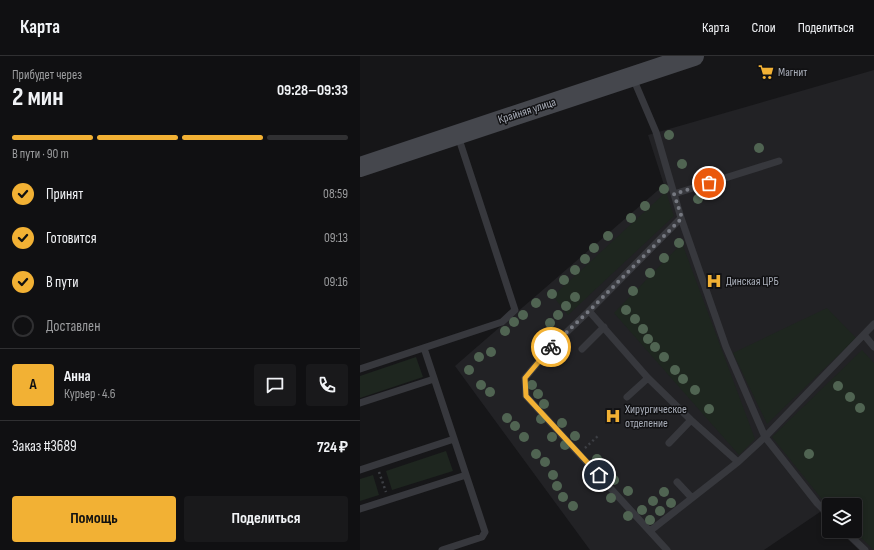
<!DOCTYPE html>
<html lang="ru">
<meta charset="utf-8">
<style>
body{margin:0;font-family:"Sofia Sans Condensed",sans-serif;background:#19191b;color:#f1f3f6;height:100vh;display:flex;flex-direction:column;font-size:15px;white-space:nowrap}
*{box-sizing:border-box;margin:0}
p{font-size:13px;color:#9c9d9f}
.icon{flex:none;width:22px;height:22px;fill:none;stroke:currentColor;stroke-width:2;stroke-linecap:round;stroke-linejoin:round}
.map{position:relative;flex:1;overflow:hidden}
.side{display:flex;flex-direction:column;background:#101012;width:360px}
.side>*{flex:none}
.controls{position:absolute;left:462px;top:442px;display:grid;gap:8px}
.controls a{display:grid;place-items:center;width:40px;height:40px;border-radius:4px;background:#101012;box-shadow:0 2px 6px #0003,0 0 0 1px #303032;font-size:20px}
.pin{position:absolute;display:grid;place-items:center;width:34px;height:34px;color:#fff;margin:-17px;border:2px solid #fff;border-radius:50%;box-shadow:0 1px 4px #0007}
.courier{position:absolute;display:grid;place-items:center;width:40px;height:40px;margin:-20px;border:3px solid #f2b134;border-radius:50%;background:#fff;color:#222;box-shadow:0 1px 5px #0007}
.summary em{font-style:normal;font-weight:700}
.summary div{display:flex;flex-direction:column-reverse}
.summary{display:flex;align-items:center;justify-content:space-between;height:68px;padding:0 12px}
h1{font-size:26px;font-weight:700;line-height:30px}
.bar{display:grid;grid-template-columns:repeat(4,1fr);gap:6px 4px;align-content:center;height:48px;padding:0 12px}
.bar i{height:5px;border-radius:3px;background:#303032}
.bar .active{background:#f2b134}
.bar p{grid-column:span 4}
.line{display:flex;align-items:center;gap:10px;padding:0 12px;border-top:1px solid #303032}
.line div{flex:1}
.round{display:grid;place-items:center;flex:none;width:42px;height:42px;border-radius:4px;background:#19191b}
ol{padding:0 12px;list-style:none}
li{display:flex;align-items:center;gap:12px;height:44px}
li p{margin-inline-start:auto}
li .icon{padding:4px;border-radius:50%;background:#f2b134;color:#111;stroke-width:4}
li:last-child{color:#9c9d9f}
li i{width:22px;height:22px;border:2px solid #303032;border-radius:50%}
.button{display:flex;gap:8px;margin-top:auto;padding:8px 12px}
.button a{flex:1;height:46px;border-radius:4px;background:#f2b134;color:#111;font-size:16px;font-weight:700;line-height:46px;text-align:center}
.button a+a{background:#19191b;color:#f1f3f6}
header{display:flex;align-items:center;gap:24px;box-sizing:border-box;height:56px;padding:0 20px;background:#101012;border-bottom:1px solid #303032}
header strong{font-size:19px}
nav{display:flex;gap:22px;margin-inline-start:auto;font-size:14px}
main{display:flex;flex:1;min-height:0}
.map>svg:first-child{display:block}
.built{fill:#222225}
.green{fill:#1e261f}
.lines{fill:none;stroke-linecap:round;stroke-linejoin:round}
.path{stroke:#3d3f44;stroke-width:2.5;stroke-dasharray:2 3;stroke-linecap:butt}
.service{stroke:#37383d;stroke-width:7}
.secondary{stroke:#45474d;stroke-width:20}
.tree{fill:#506452}
.done{stroke:#757880;stroke-width:4;stroke-dasharray:0 7.2}
.route{stroke:#f2b134;stroke-width:5}
.labels{text-anchor:middle;dominant-baseline:central;stroke-width:3;stroke-linejoin:round;paint-order:stroke}
.poi-label{font-size:12px;fill:#a8adb8;stroke:#111113;text-anchor:start}
.street-label{font-size:12px;fill:#a8adb8;stroke:#111113}
</style>
<header>
<strong>Карта</strong>
<nav><a>Карта</a><a>Слои</a><a>Поделиться</a></nav>
</header>
<main>
<section class="side">
<div class="summary"><div><h1>2 мин</h1><p>Прибудет через</p></div><em>09:28–09:33</em></div>
<div class="bar"><i class="active"></i><i class="active"></i><i class="active"></i><i></i><p>В пути · 90 m</p></div>
<ol>
<li><svg class="icon" aria-label="check" viewBox="0 0 24 24"><path d="M5 12l5 5 9-10"/></svg>Принят<p>08:59</p></li>
<li><svg class="icon" aria-label="check" viewBox="0 0 24 24"><path d="M5 12l5 5 9-10"/></svg>Готовится<p>09:13</p></li>
<li><svg class="icon" aria-label="check" viewBox="0 0 24 24"><path d="M5 12l5 5 9-10"/></svg>В пути<p>09:16</p></li>
<li><i></i>Доставлен</li>
</ol>
<div class="line" style="height:72px"><b class="round" style="background:#f2b134;color:#111">А</b><div><b>Анна</b><p>Курьер · 4.6</p></div><a class="round"><svg class="icon" aria-label="chat" viewBox="0 0 24 24"><path d="M4 5h16v11H9l-5 4z"/></svg></a><a class="round"><svg class="icon" aria-label="phone" viewBox="0 0 24 24"><path d="M5 4h4l2 5-3 2q2 4 5 5l2-3 5 2v4C11 20 4 13 5 4z"/></svg></a></div>
<div class="line" style="height:52px"><div>Заказ #3689</div><b>724 ₽</b></div>
<div class="button"><a>Помощь</a><a>Поделиться</a></div>
</section>
<div class="map">
<svg width="514" height="494" viewBox="0 0 514 494">
<rect width="100%" height="100%" fill="#161618"/>
<path class="built" d="M 514,14 L 514,494 L 499,494 L 479,475 L 495,475 L 495,449 L 469,449 L 469,465 L 460,456 L 404,494 L 230,494 L 95,310 L 304,129 L 288,79 Z"/>
<path class="green" d="M 306,136 L 314,160 L 208,259 L 193,240 Z
M 322,187 L 395,383 L 379,399 L 254,257 Z
M 467,252 L 496,282 L 407,368 L 373,297 Z
M 502,294 L 514,307 L 514,494 L 494,475 L 495,449 L 469,449 L 469,452 L 412,381 Z
M 56,301 L 63,321 L 0,342 L 0,320 Z
M 86,395 L 93,415 L 32,434 L 26,415 Z
M 13,419 L 19,439 L 0,445 L 0,423 Z"/>
<g class="lines">
<path class="path" d="M 197,298 L 202,304
M 225,392 L 239,379
M 19,416 L 26,436"/>
<path class="service" d="M 273,22 L 296,76 L 321,162 L 366,291 L 405,381 L 457,447 L 469,459
M 314,138 L 419,105
M 229,255 L 288,322 L 331,364 L 378,406
M 505,280 L 514,291
M 64,292 L 125,476 L 122,481 L 82,494
M 222,293 L 244,271
M 0,313 L 142,266 L 155,254 L 98,80
M 267,341 L 288,322
M 0,347 L 74,323
M 309,387 L 331,364
M 0,414 L 94,383
M 317,426 L 332,442
M 0,453 L 106,419
M 290,475 L 378,406 L 405,381 L 514,268
M 485,475 L 505,494
M 307,494 L 166,340 L 165,322 L 191,291 L 229,255 L 321,162"/>
<path class="secondary" d="M 0,111 L 334,0"/>
</g>
<g class="tree">
<circle cx="309" cy="79" r="5"/>
<circle cx="399" cy="92" r="5"/>
<circle cx="322" cy="108" r="5"/>
<circle cx="304" cy="133" r="5"/>
<circle cx="338" cy="143" r="5"/>
<circle cx="285" cy="150" r="5"/>
<circle cx="271" cy="162" r="5"/>
<circle cx="248" cy="180" r="5"/>
<circle cx="319" cy="187" r="5"/>
<circle cx="234" cy="192" r="5"/>
<circle cx="304" cy="202" r="5"/>
<circle cx="225" cy="203" r="5"/>
<circle cx="215" cy="214" r="5"/>
<circle cx="290" cy="217" r="5"/>
<circle cx="204" cy="224" r="5"/>
<circle cx="273" cy="235" r="5"/>
<circle cx="192" cy="238" r="5"/>
<circle cx="215" cy="241" r="5"/>
<circle cx="176" cy="247" r="5"/>
<circle cx="206" cy="250" r="5"/>
<circle cx="266" cy="254" r="5"/>
<circle cx="163" cy="259" r="5"/>
<circle cx="198" cy="259" r="5"/>
<circle cx="275" cy="263" r="5"/>
<circle cx="154" cy="266" r="5"/>
<circle cx="190" cy="267" r="5"/>
<circle cx="283" cy="273" r="5"/>
<circle cx="145" cy="275" r="5"/>
<circle cx="288" cy="283" r="5"/>
<circle cx="295" cy="291" r="5"/>
<circle cx="131" cy="296" r="5"/>
<circle cx="119" cy="301" r="5"/>
<circle cx="304" cy="301" r="5"/>
<circle cx="109" cy="314" r="5"/>
<circle cx="315" cy="314" r="5"/>
<circle cx="323" cy="323" r="5"/>
<circle cx="121" cy="329" r="5"/>
<circle cx="172" cy="329" r="5"/>
<circle cx="478" cy="330" r="5"/>
<circle cx="335" cy="334" r="5"/>
<circle cx="130" cy="336" r="5"/>
<circle cx="178" cy="338" r="5"/>
<circle cx="490" cy="341" r="5"/>
<circle cx="184" cy="348" r="5"/>
<circle cx="500" cy="352" r="5"/>
<circle cx="349" cy="353" r="5"/>
<circle cx="147" cy="362" r="5"/>
<circle cx="181" cy="363" r="5"/>
<circle cx="202" cy="367" r="5"/>
<circle cx="155" cy="370" r="5"/>
<circle cx="215" cy="380" r="5"/>
<circle cx="164" cy="381" r="5"/>
<circle cx="192" cy="381" r="5"/>
<circle cx="205" cy="389" r="5"/>
<circle cx="176" cy="398" r="5"/>
<circle cx="449" cy="398" r="5"/>
<circle cx="237" cy="403" r="5"/>
<circle cx="185" cy="406" r="5"/>
<circle cx="193" cy="419" r="5"/>
<circle cx="229" cy="422" r="5"/>
<circle cx="254" cy="424" r="5"/>
<circle cx="197" cy="430" r="5"/>
<circle cx="268" cy="435" r="5"/>
<circle cx="304" cy="436" r="5"/>
<circle cx="203" cy="441" r="5"/>
<circle cx="251" cy="442" r="5"/>
<circle cx="293" cy="445" r="5"/>
<circle cx="311" cy="447" r="5"/>
<circle cx="213" cy="450" r="5"/>
<circle cx="282" cy="454" r="5"/>
<circle cx="300" cy="455" r="5"/>
<circle cx="268" cy="460" r="5"/>
<circle cx="290" cy="464" r="5"/>
</g>
<g class="lines">
<path class="done" d="M 191,291 L 229,255 L 322,162 L 314,138 L 349,127"/>
<path class="route" d="M 191,291 L 165,322 L 166,340 L 239,419"/>
</g>
<defs>
<symbol id="supermarket-bare" viewBox="-9 -9 18 18"><path d="M-6-5.5h2.5l.6 2H6L4.5 2H-2.5L-4.4-4H-6ZM-1.5 3.2a1.3 1.3 0 1 0 .1 0ZM3 3.2a1.3 1.3 0 1 0 .1 0Z" fill="#f2b134" stroke="#111113" stroke-width="2.5" paint-order="stroke"/></symbol>
<symbol id="hospital-bare" viewBox="-9 -9 18 18"><path d="M-5-5h3v3.5h4V-5h3V5h-3V1.5h-4V5h-3Z" fill="#f2b134" stroke="#111113" stroke-width="2.5" paint-order="stroke"/></symbol>
</defs>
<g fill-rule="evenodd">
<use href="#supermarket-bare" x="395" y="5" width="22" height="22"/>
<use href="#hospital-bare" x="343" y="214" width="22" height="22"/>
<use href="#hospital-bare" x="242" y="349" width="22" height="22"/>
</g>
<g class="labels">
<g class="poi-label">
<text x="418" y="16">Магнит</text>
<text x="366" y="225">Динская ЦРБ</text>
<text x="265" y="353">Хирургическое<tspan x="265" dy="14">отделение</tspan></text>
</g>
<g class="street-label">
<text transform="translate(167 55) rotate(-18)">Крайняя улица</text>
</g>
</g>
</svg>
<div class="controls">
<a><svg class="icon" aria-label="layers" viewBox="0 0 24 24"><path d="M12 4l9 5-9 5-9-5zM3 14l9 5 9-5"/></svg></a>
</div>
<div class="pin" style="left:349px;top:127px;background:#ea580c"><svg class="icon" aria-label="bag" viewBox="0 0 24 24"><path d="M5 8h14l-1 12H6zM9 8a3 3 0 0 1 6 0"/></svg></div>
<div class="pin" style="left:239px;top:419px;background:#1f2937"><svg class="icon" aria-label="home" viewBox="0 0 24 24"><path d="M3 11l9-7 9 7M6 9v11h12V9"/></svg></div>
<div class="courier" style="left:191px;top:291px"><svg class="icon" aria-label="bike" viewBox="0 0 24 24"><circle cx="6" cy="16" r="4"/><circle cx="18" cy="16" r="4"/><path d="M6 16l4-8h5l3 8M10 8l3 8H6M13 5h3"/></svg></div>
</div>
</main>
